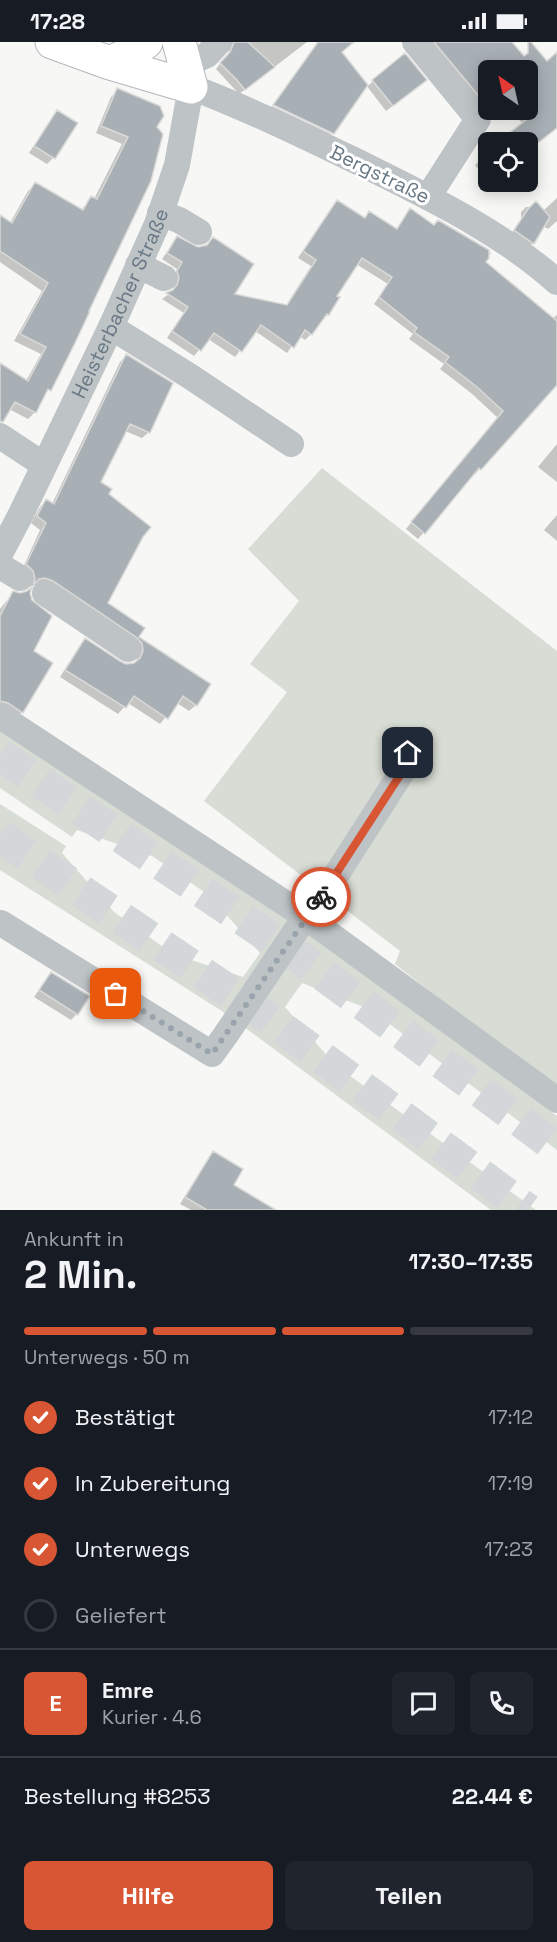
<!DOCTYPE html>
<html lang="de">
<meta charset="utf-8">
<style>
body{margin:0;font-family:"Space Grotesk",sans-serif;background:#20242c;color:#f1f3f6;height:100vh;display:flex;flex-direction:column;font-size:22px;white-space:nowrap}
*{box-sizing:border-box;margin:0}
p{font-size:20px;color:#9ea1a6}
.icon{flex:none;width:33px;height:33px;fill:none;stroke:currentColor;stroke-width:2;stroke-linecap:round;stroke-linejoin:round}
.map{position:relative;height:1168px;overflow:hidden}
.drawer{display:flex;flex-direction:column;background:#171b24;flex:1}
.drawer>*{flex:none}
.needle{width:39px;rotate:326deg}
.buttons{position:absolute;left:478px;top:18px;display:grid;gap:12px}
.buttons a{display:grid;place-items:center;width:60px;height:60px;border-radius:9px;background:#171b24;box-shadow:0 3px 15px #0003;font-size:30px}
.pin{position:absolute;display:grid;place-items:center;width:51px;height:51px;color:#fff;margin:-26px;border-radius:12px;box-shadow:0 3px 9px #0006}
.courier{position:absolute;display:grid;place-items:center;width:60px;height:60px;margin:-30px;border:4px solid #d95634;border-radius:50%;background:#fff;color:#222;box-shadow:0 2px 8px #0007}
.head em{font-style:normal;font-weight:600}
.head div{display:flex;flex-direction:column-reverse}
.head{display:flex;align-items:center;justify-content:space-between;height:102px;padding:0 24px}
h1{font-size:39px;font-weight:600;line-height:45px}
.bar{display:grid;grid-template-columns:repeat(4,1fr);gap:9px 6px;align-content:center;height:72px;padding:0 24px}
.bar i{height:8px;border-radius:4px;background:#363941}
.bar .current{background:#d95634}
.bar p{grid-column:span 4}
.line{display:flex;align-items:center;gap:15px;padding:0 24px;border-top:2px solid #363941}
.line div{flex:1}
.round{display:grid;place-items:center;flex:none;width:63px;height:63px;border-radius:9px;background:#20242c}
ol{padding:0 24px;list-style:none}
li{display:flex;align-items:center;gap:18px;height:66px}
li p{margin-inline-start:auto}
li .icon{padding:6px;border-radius:50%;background:#d95634;color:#fff;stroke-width:4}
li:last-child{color:#9ea1a6}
li i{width:33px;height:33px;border:3px solid #363941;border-radius:50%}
.action{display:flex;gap:12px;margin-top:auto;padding:12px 24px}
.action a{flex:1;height:69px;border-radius:9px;background:#d95634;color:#fff;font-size:24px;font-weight:600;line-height:69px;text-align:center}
.action a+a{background:#20242c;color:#f1f3f6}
.status{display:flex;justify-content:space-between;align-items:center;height:42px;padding:0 30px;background:#171b24;direction:ltr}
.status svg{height:16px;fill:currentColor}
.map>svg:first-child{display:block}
.green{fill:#d7dcd4}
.shadow{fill:#0003}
.building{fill:#a8b0b5;stroke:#d9d9d7;stroke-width:1.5}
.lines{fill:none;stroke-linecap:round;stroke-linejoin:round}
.highway-tunnel{stroke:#d3d7d9;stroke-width:33;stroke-dasharray:33 16;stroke-linecap:butt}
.major-casing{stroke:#b2b7bb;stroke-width:35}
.minor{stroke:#bec3c6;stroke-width:26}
.major{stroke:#fff;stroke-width:33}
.minor-bridge{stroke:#bec3c6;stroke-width:26}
.done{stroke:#9aa4ac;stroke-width:6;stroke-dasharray:0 10.8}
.route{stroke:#d95634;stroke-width:8}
.labels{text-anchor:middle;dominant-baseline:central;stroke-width:6;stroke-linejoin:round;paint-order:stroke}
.street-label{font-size:20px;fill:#687884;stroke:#fff}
</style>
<div class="status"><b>17:28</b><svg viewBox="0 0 49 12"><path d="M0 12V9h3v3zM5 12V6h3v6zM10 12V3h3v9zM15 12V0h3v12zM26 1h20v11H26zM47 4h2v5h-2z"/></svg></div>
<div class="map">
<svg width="557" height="1168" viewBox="0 0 557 1168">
<rect width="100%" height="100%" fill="#f7f7f5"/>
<path class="green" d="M 322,426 L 557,609 L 557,1049 L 395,922 L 400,909 L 204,759 L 287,650 L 250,622 L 299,559 L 248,507 Z
M 0,679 L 294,878 L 228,973 L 0,828 L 0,762 L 66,804 L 62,811 L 114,870 L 173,912 L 243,935 L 260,911 L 210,854 L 152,814 L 77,788 L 72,795 L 0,746 Z
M 306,887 L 557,1074 L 557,1108 L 371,968 L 302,941 L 285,965 L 335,1023 L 536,1168 L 491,1168 L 240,982 Z"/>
<path class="shadow" d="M 228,0 L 307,0 L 239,52 L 216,27 L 229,10 Z
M 318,0 L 353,0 L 340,11 L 368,44 L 373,39 L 419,44 L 386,69 L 366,43 Z
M 425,0 L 510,0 L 524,16 L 557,23 L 557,85 L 531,106 L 535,111 L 528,117 L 528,100 L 501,100 L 523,82 L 510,68 L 528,68 L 528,28 L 489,28 L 489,52 L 476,62 Z
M 118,48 L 155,85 L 49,348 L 43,354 L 35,370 L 28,377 L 9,367 L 0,381 L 0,323 L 26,339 L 41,312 L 14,299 L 42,249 L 0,220 L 0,175 L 10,181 L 28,149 L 35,142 L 81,168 L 92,156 L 94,157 L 122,102 L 96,91 L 111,55 Z
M 272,64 L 331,92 L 327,96 L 269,69 Z
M 58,70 L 76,81 L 53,116 L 47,122 L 29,111 L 52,76 Z
M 489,110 L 489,140 L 501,140 L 494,146 L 475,123 Z
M 557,156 L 557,179 L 548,187 L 543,184 L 533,201 L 527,206 L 510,194 L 521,177 L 521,170 L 526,165 L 532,165 L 543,169 Z
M 337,160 L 363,177 L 370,171 L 396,188 L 410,168 L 433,184 L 438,179 L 491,211 L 484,220 L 552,277 L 557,273 L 557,340 L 480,427 L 474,433 L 473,432 L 418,497 L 406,487 L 498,376 L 471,351 L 440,327 L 444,322 L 409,297 L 413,292 L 374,262 L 388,242 L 356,222 L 311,292 L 305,298 L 299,294 L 287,311 L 255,289 L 235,315 L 208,297 L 194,314 L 167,296 L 184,271 L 162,257 L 172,250 L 174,243 L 172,236 L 177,227 L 162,217 L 177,196 L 233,253 L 285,265 L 311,224 L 298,216 L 331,166 Z
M 126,314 L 149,390 L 142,396 L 125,389 L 100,441 L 107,452 L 142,494 L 106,561 L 137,595 L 209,643 L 196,663 L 189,669 L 177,661 L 160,682 L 128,661 L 118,672 L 60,635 L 79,605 L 85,598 L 126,623 L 135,622 L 137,616 L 136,608 L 38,542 L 28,545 L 29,543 L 21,530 L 40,488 L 31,481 L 40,465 L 46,458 L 52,462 L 120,320 Z
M 557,402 L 557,440 L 538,425 Z
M 557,473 L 557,499 L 544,488 Z
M 13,551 L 20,552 L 32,610 L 51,621 L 22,670 L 12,680 L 0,674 L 0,567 Z
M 51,931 L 77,972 L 71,978 L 34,955 Z
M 214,1111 L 232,1143 L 273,1168 L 191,1168 L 180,1162 L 208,1117 Z"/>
<path class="building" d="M 234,0 L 248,0 L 275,25 L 245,48 L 236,37 L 220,21 L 230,10 Z
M 318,0 L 354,0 L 342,10 L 368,43 L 334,92 L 273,63 Z
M 434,0 L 512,0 L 524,14 L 528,11 L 528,0 L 531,0 L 547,19 L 557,10 L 557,86 L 539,100 L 498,100 L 527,77 L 522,70 L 528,68 L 528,28 L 489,28 L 489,52 L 482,58 Z
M 405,11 L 427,38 L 393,64 L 372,38 Z
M 117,46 L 160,64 L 164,74 L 157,85 L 163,92 L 151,139 L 89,269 L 90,269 L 75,301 L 51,349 L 48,347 L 36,371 L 15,360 L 3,380 L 0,379 L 0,321 L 28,339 L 46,305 L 20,292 L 48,241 L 0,209 L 0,173 L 12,181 L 35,140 L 83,168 L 91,154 L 97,157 L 128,95 L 101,84 Z
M 57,68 L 78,81 L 55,117 L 34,104 Z
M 337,158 L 365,176 L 369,169 L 397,187 L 410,166 L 434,183 L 438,178 L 489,208 L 489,216 L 486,220 L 557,279 L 557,343 L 481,428 L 479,426 L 425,492 L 411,480 L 503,369 L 477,345 L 445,320 L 449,315 L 414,290 L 417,286 L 379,255 L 392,235 L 362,216 L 337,254 L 340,255 L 329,273 L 327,272 L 312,293 L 305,288 L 294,306 L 261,283 L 242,310 L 214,291 L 201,309 L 172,289 L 188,265 L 166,251 L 173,248 L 177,243 L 179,236 L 177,229 L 182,220 L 167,211 L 177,194 L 198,205 L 207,203 L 213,195 L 254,222 L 235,252 L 287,263 L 316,218 L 303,209 Z
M 536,159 L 550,175 L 534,202 L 514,188 L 528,167 Z
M 126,312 L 173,341 L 150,391 L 130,382 L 101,440 L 112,447 L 109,452 L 151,485 L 143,495 L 108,561 L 145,586 L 139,595 L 211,642 L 197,664 L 183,654 L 168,677 L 134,654 L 126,666 L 65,628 L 85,596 L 120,619 L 126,622 L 134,621 L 140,616 L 143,609 L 142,601 L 136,595 L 53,539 L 45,536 L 39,537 L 34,542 L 35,536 L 33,529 L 26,522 L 46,481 L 37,474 L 46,457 L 54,462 Z
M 32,545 L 30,551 L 32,558 L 52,574 L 34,609 L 53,621 L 23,671 L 8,661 L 0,659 L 0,574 L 13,549 L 20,551 L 27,549 Z
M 51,930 L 90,954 L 78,973 L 39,948 Z
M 213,1109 L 243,1127 L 234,1143 L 276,1168 L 207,1168 L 185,1155 Z"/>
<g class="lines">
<path class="highway-tunnel" d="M 0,713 L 302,917 L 557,1106
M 0,794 L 267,975 L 528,1168"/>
<defs>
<path id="major" d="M 52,0 L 110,21 L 191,45
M 179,0 L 191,45
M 110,21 L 129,12 L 146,0"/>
</defs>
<use href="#major" class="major-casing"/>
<g class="minor">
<path d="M 415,0 L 478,77 L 428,155"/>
<path d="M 185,23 L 207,13 L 219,0"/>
<path d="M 160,171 L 179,178 L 199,190"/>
<path d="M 138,223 L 164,236"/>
<path d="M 111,285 L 191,335 L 291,402"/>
<path d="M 0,394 L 44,423"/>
<path id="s1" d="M 0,512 L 21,472 L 111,285 L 157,182 L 177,123 L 191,45 C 249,67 306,95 362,122 C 430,156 500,189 557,240"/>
<path d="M 0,524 L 20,536"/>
<path d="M 45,551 L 128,607"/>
<path d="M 0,674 L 306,875 L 557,1058"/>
<path d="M 1,881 L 212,1012 L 227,991"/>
<path d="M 297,887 L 331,841 L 404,727 L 408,711"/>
</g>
<use href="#major" class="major"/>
<path class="minor-bridge" d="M 227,991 L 295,890"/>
</g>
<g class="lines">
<path class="done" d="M 116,952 L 212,1012 L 321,855"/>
<path class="route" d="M 321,855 L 404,727 L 408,711"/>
</g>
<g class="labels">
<g class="street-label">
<text transform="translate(380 132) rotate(26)">Bergstraße</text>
<text stroke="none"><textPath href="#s1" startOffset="278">Heisterbacher Straße</textPath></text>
</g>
</g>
</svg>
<div class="buttons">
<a><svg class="needle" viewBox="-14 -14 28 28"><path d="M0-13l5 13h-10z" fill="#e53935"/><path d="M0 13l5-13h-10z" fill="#9ea1a6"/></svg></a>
<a><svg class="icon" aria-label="locate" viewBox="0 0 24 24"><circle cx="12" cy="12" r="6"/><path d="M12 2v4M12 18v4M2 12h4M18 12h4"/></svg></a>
</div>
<div class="pin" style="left:116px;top:952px;background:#ea580c"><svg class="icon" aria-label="bag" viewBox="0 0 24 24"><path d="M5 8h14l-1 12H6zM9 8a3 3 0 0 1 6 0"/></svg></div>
<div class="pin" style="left:408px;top:711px;background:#1f2937"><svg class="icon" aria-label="home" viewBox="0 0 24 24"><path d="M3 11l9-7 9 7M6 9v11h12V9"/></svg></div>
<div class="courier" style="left:321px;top:855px"><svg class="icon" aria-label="bike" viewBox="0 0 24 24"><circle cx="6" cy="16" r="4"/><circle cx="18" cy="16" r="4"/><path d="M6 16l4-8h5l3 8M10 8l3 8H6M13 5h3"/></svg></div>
</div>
<section class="drawer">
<div class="head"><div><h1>2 Min.</h1><p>Ankunft in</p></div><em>17:30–17:35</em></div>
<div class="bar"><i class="current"></i><i class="current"></i><i class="current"></i><i></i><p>Unterwegs · 50 m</p></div>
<ol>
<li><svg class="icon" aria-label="check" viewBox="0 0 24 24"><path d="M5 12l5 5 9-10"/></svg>Bestätigt<p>17:12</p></li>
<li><svg class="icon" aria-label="check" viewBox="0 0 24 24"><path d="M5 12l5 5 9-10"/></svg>In Zubereitung<p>17:19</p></li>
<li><svg class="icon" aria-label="check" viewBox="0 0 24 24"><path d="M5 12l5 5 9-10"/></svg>Unterwegs<p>17:23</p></li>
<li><i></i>Geliefert</li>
</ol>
<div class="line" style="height:108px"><b class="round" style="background:#d95634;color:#fff">E</b><div><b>Emre</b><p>Kurier · 4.6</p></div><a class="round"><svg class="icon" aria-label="chat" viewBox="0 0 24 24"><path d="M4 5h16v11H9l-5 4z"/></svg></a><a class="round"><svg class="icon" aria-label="phone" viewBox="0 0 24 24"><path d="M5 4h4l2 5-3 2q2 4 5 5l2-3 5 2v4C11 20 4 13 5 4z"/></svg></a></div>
<div class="line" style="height:78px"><div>Bestellung #8253</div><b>22.44 €</b></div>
<div class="action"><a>Hilfe</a><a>Teilen</a></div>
</section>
